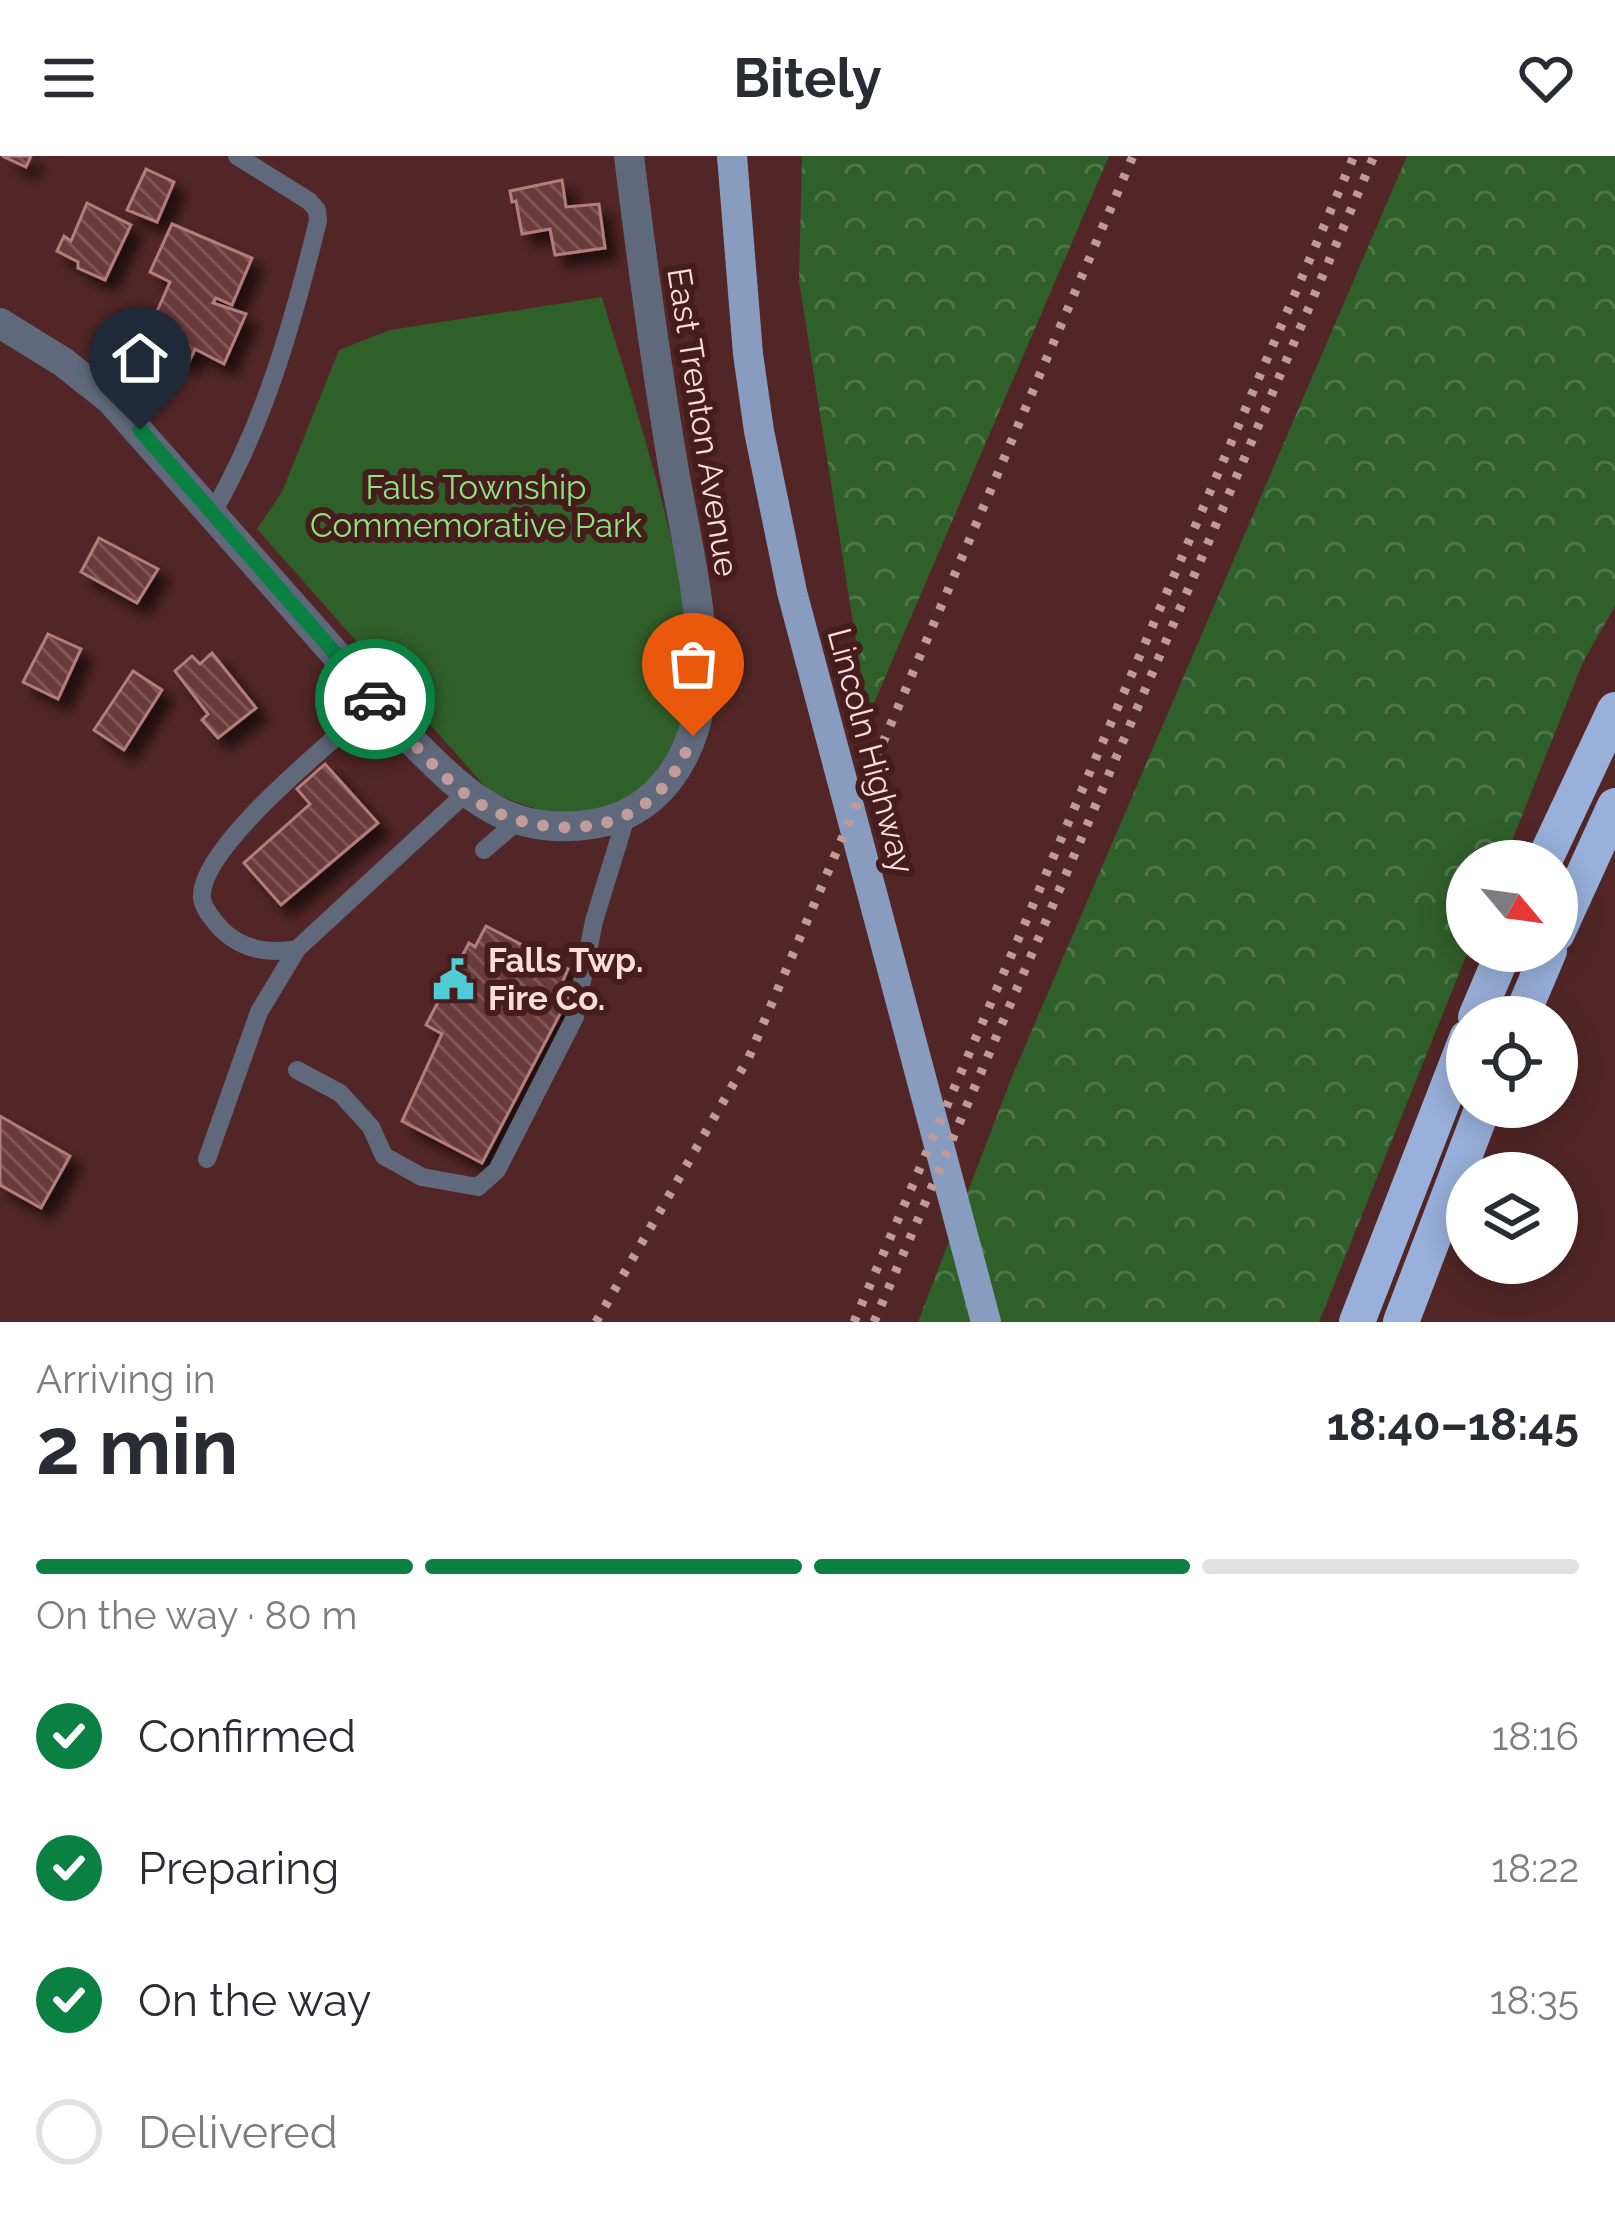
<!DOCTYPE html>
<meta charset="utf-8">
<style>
body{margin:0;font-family:Raleway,sans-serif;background:#f2f2f3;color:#2b2b33;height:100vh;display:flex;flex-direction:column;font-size:45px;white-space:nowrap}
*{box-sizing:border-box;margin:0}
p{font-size:39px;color:#7c7c81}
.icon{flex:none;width:66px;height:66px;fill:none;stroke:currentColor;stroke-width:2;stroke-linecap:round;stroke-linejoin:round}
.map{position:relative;height:1166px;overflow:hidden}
.panel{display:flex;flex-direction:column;background:#fff;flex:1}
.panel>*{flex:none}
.needle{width:78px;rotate:119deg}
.controls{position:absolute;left:1446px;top:684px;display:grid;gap:24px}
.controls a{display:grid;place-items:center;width:132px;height:132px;border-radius:50%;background:#fff;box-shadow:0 6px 30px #0003;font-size:60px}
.pin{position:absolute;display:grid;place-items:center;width:102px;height:102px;color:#fff;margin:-123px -51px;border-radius:50% 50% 50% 0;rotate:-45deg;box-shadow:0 0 12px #0007}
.pin .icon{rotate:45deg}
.courier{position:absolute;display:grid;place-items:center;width:120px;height:120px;margin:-60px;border:9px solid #0b8043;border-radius:50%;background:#fff;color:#222;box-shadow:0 3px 15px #0007}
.summary em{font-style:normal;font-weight:700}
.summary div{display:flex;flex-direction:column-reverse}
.summary{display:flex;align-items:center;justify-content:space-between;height:204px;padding:0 36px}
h1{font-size:78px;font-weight:700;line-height:90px}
.bar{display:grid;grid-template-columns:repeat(4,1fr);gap:18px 12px;align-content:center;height:144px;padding:0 36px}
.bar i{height:15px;border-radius:9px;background:#e1e1e2}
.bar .selected{background:#0b8043}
.bar p{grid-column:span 4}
ol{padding:0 36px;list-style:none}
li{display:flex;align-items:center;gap:36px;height:132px}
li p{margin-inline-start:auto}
li .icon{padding:12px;border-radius:50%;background:#0b8043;color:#fff;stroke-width:4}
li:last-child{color:#7c7c81}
li i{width:66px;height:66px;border:6px solid #e1e1e2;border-radius:50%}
header{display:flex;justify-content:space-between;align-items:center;height:156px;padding:0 36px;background:#fff;font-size:54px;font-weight:700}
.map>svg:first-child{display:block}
.green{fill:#30602a}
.forest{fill:url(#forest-crowns)}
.building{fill:url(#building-back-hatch);stroke:#b27d7b;stroke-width:3;filter:url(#shadow)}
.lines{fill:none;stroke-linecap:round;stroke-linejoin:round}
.lane{stroke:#60697b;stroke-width:18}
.street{stroke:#60697b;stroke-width:30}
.primary{stroke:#889cbf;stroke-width:30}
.highway{stroke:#98b0da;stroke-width:36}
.rail{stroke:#be9b9a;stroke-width:9;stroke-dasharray:6 12;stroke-linecap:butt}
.done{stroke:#c09d9c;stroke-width:12;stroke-dasharray:0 21.6}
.route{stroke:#0b8043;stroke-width:15}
.labels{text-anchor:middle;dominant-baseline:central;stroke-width:12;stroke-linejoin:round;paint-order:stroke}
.street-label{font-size:33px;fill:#fbdddc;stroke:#461c1c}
.park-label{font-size:33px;fill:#8be57f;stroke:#461c1c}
.poi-label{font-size:33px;font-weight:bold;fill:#fbdddc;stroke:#461c1c;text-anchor:start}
</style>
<header><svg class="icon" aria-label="menu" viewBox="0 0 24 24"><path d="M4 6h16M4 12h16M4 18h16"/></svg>Bitely<svg class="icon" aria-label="heart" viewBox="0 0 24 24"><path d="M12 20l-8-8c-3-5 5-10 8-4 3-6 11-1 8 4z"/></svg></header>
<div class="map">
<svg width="1615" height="1166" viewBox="0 0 1615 1166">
<defs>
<pattern id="forest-crowns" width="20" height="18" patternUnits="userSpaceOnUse" patternTransform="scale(3)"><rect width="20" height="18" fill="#30602a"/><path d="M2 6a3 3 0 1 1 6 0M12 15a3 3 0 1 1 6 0" fill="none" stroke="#4f7648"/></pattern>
<pattern id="building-back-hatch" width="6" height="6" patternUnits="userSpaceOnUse" patternTransform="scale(3)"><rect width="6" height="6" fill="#6a3b3a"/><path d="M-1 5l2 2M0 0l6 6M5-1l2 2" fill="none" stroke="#805756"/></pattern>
<filter id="shadow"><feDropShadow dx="11" dy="11" stdDeviation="6" flood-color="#0009"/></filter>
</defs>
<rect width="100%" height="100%" fill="#522626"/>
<path class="green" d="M 602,141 C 630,238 720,492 682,582 C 672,605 656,624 636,638 C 589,672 538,657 489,635 L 257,373 L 282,336 L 339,194 L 390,174 Z"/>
<path class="forest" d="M 802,0 L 1109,0 L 868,561 L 799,125 Z
M 1407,0 L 1615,0 L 1615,450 L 1583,506 L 1504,705 L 1467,705 L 1468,795 L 1319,1166 L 918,1166 L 1011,923 Z"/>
<path class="building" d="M 2,0 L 31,0 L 26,11 Z
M 146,13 L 174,26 L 157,66 L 127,54 Z
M 562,24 L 566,51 L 599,48 L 605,92 L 555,99 L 550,73 L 522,78 L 516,45 L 512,46 L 510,35 Z
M 87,47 L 131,69 L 105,124 L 78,112 L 78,106 L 57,95 L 64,80 L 71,85 Z
M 172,68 L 252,102 L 232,149 L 216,142 L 213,147 L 246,158 L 224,208 L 195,193 L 189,206 L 143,187 L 170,126 L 150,116 Z
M 99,382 L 158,413 L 137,447 L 81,416 Z
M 48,478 L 81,493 L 58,543 L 23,526 Z
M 212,497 L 256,552 L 218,582 L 202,564 L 208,558 L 175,515 L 192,500 L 200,508 Z
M 133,515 L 162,534 L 124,594 L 94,574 Z
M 325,608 L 378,667 L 281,749 L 244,707 L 310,648 L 297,633 Z
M 486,770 L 568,813 L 560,832 L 571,837 L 482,1007 L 402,965 L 442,878 L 426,869 L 469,787 L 475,791 Z
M 0,960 L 70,1000 L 41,1052 L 0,1029 Z"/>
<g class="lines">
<path class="lane" d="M 213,356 C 265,266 293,166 318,65 L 317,54 L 309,45 L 237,0
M 377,545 C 339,580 198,691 202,742 C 203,753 214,765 221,773 C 242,794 269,798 297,793 L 465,638
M 484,694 L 519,664
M 297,914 L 340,937 L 371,971 L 384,1000 L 422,1021 L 478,1031 L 497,1014 L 575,861 L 594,765 L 627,658
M 207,1003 L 259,856 L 297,793"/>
<path class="street" d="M 0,167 L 63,206 L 111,244 L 413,586 C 468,641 509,681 593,668 C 658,658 693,602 701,540 C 709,479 685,377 674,315 C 656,210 642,106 629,0"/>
<path class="primary" d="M 732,0 L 748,198 L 759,275 L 792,436 L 986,1166"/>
<path class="highway" d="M 1544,705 L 1615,554
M 1557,777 L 1615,650
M 1476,861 L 1504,795
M 1521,861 L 1549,795
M 1357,1166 L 1467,882
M 1401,1166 L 1483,951"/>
<path class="rail" d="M 596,1166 L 749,901 L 1133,0
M 854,1166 L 1354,0
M 874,1166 L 1374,0"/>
</g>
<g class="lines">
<path class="done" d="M 375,543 C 403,575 431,611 464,637 C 512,675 596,686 646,647 C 669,630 682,606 693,580"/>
<path class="route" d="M 140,274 L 375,543"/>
</g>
<defs>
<symbol id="civic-bare" viewBox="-9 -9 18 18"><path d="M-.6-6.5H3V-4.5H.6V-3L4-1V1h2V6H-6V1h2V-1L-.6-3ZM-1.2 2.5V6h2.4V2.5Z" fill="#51ccd4" stroke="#461c1c" stroke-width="2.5" paint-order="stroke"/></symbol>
</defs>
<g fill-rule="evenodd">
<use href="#civic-bare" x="424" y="794" width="59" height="59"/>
</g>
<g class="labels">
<g class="street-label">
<text transform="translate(703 266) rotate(81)">East Trenton Avenue</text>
<text transform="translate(871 595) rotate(75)">Lincoln Highway</text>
</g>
<g class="park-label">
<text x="476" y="331">Falls Township<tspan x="476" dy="38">Commemorative Park</tspan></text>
</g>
<g class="poi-label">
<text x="488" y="804">Falls Twp.<tspan x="488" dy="38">Fire Co.</tspan></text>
</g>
</g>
</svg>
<div class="controls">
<a><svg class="needle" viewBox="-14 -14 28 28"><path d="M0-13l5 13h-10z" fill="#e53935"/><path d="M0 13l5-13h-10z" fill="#7c7c81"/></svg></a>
<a><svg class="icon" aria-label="locate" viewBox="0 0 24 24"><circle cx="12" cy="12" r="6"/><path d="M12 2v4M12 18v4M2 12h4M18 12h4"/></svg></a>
<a><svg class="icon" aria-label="layers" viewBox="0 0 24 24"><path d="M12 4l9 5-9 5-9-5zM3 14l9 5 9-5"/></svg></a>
</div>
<div class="pin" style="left:693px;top:580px;background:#ea580c"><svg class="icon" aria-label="bag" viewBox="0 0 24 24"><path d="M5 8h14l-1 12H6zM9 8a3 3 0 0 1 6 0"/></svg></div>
<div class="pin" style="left:140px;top:274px;background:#1f2937"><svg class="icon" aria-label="home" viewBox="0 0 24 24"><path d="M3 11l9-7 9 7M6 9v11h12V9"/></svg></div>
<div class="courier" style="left:375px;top:543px"><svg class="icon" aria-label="car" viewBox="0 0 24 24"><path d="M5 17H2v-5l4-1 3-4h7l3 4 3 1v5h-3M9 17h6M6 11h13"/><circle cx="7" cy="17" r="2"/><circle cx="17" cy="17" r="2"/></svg></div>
</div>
<section class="panel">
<div class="summary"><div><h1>2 min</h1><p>Arriving in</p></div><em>18:40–18:45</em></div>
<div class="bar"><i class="selected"></i><i class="selected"></i><i class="selected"></i><i></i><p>On the way · 80 m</p></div>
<ol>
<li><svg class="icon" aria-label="check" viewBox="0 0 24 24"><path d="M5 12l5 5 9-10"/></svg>Confirmed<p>18:16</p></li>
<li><svg class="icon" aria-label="check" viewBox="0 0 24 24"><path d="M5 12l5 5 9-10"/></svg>Preparing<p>18:22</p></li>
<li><svg class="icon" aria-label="check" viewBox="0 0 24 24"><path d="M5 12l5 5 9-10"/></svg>On the way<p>18:35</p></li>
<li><i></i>Delivered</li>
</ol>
</section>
